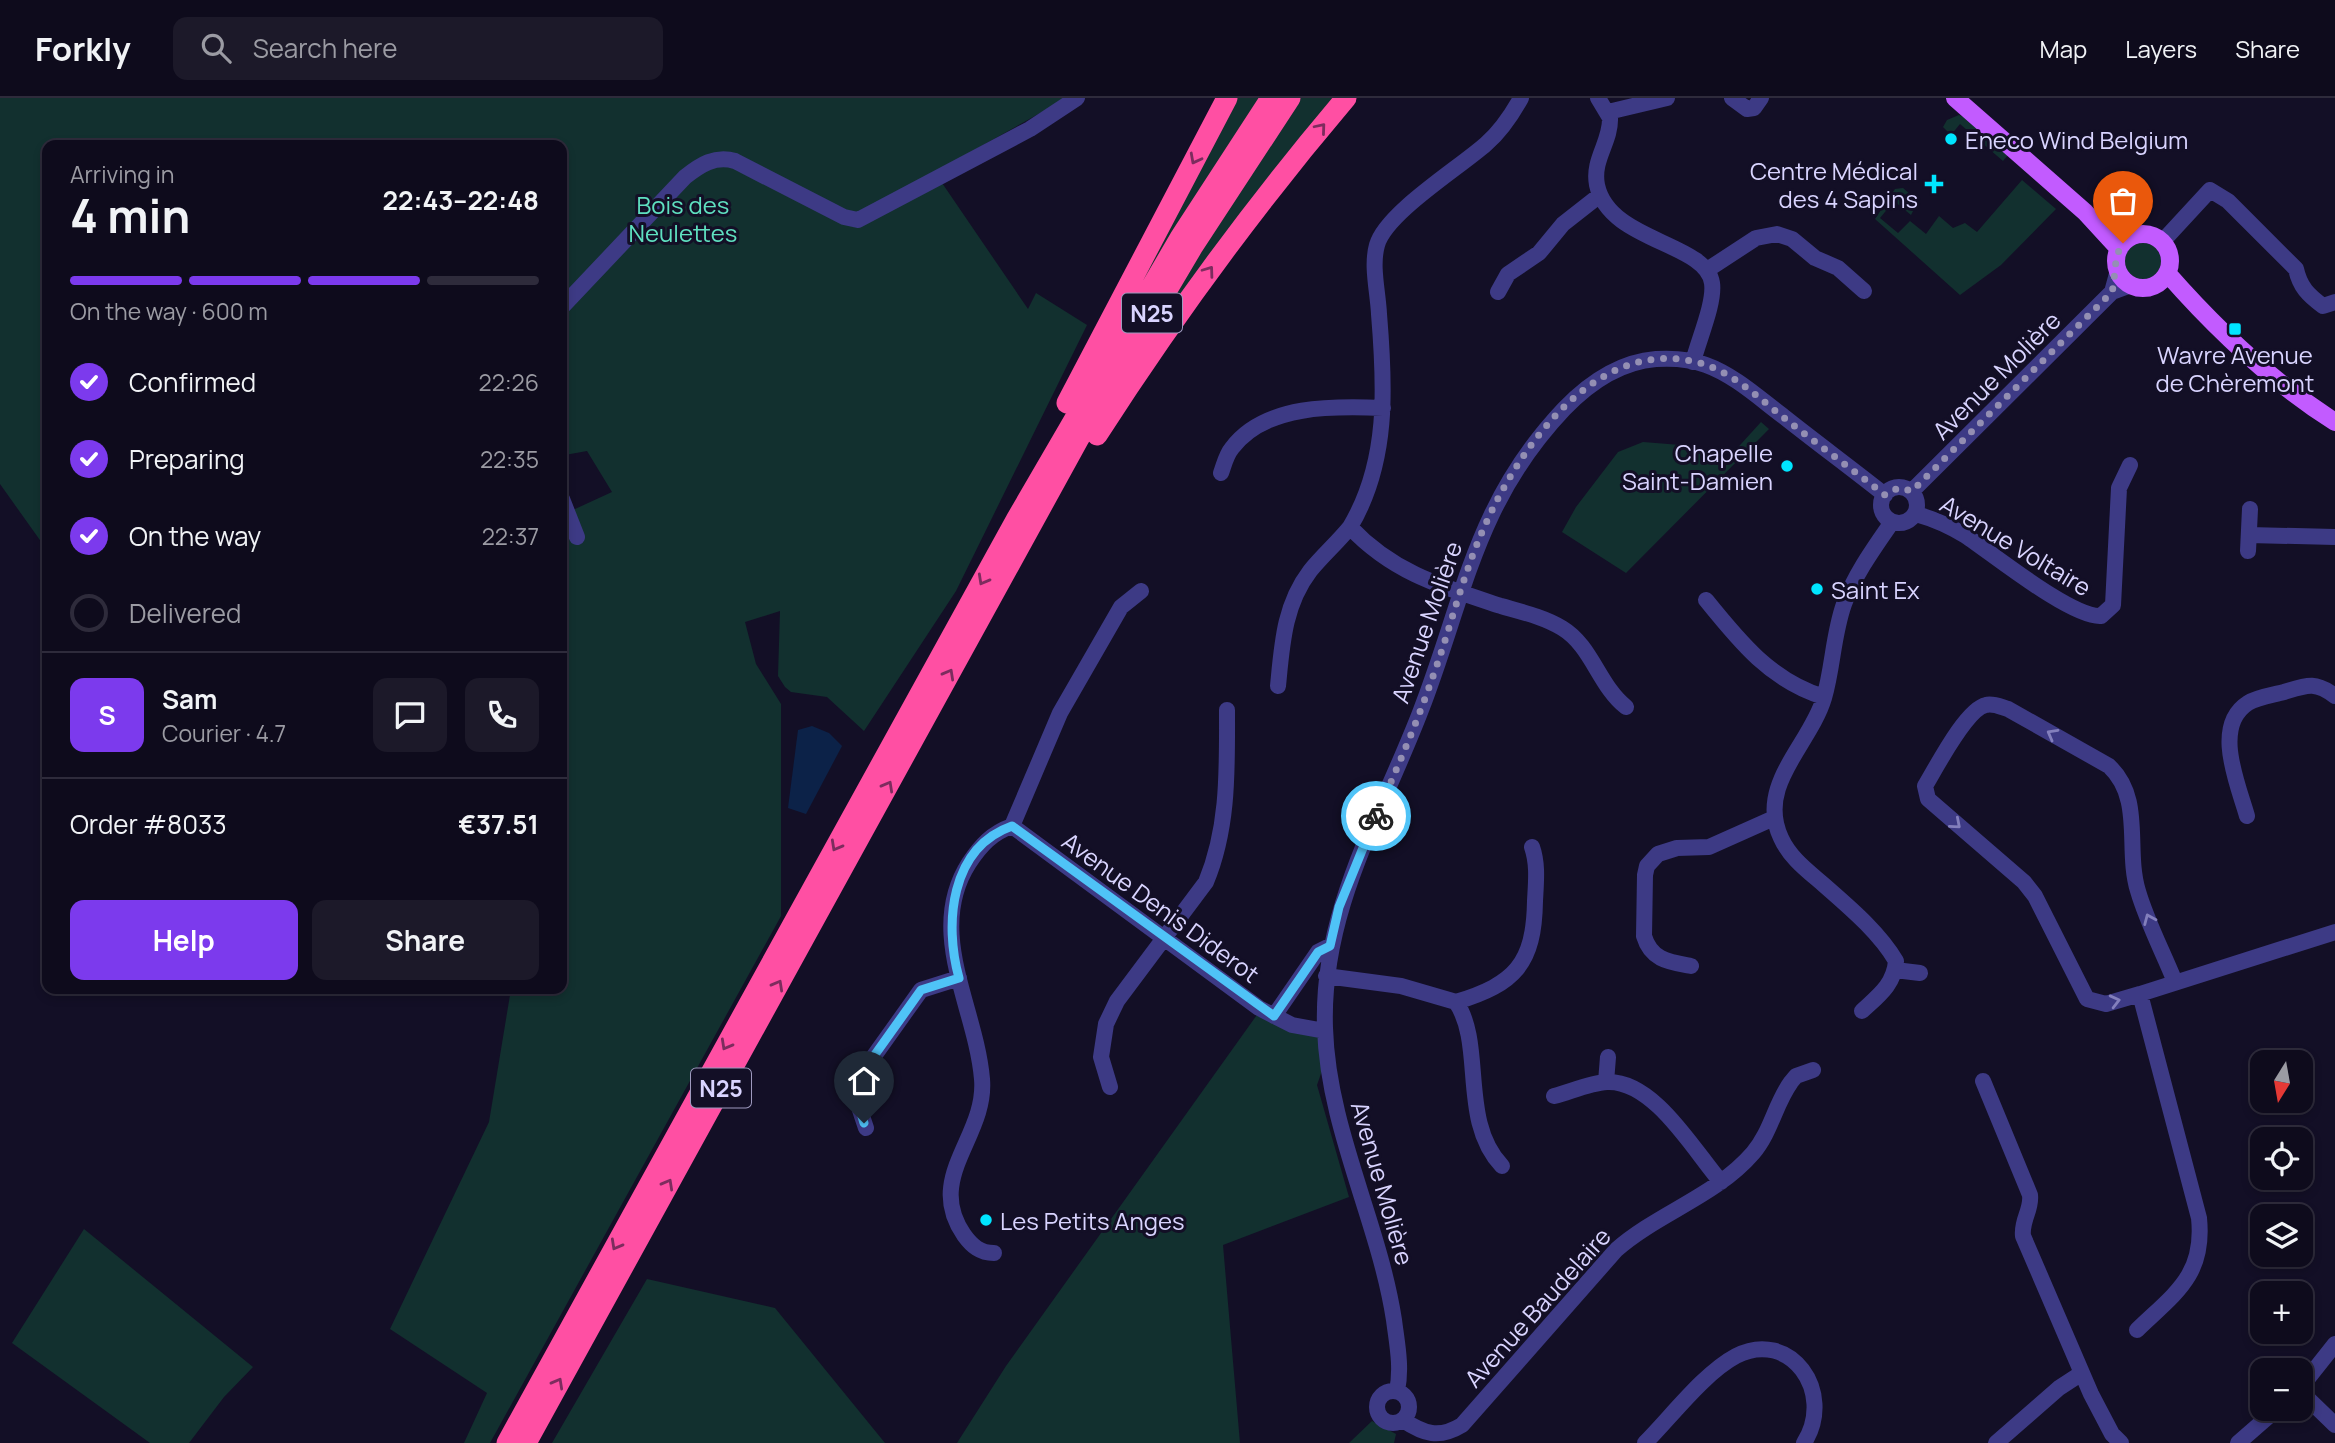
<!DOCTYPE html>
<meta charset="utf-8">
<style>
body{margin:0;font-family:Manrope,sans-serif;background:#1c1929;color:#f1f3f6;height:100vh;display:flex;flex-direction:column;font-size:26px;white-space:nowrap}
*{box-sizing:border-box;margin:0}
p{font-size:23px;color:#9b9ba3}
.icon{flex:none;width:38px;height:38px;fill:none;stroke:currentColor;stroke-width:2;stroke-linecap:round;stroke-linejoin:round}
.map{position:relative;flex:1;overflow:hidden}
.details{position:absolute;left:42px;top:42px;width:525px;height:854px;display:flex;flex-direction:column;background:#0e0b1c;border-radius:14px;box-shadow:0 4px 10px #0003,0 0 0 2px #2e2b3b}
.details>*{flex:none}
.needle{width:46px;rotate:191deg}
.controls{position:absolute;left:2250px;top:952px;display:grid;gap:14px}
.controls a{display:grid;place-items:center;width:63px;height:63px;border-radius:14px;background:#0e0b1c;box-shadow:0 4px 10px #0003,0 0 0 2px #2e2b3b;font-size:35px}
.pin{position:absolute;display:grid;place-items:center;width:60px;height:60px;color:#fff;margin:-72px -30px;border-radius:50% 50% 50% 0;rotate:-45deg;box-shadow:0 0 7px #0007}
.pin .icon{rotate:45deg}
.courier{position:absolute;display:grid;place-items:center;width:70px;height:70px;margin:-35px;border:5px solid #4fc3f7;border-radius:50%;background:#fff;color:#222;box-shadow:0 2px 9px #0007}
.summary em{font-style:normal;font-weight:700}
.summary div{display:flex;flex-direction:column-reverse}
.summary{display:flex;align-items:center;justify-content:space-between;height:119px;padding:0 28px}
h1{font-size:46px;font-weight:700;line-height:52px}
.bar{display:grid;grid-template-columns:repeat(4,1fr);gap:10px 7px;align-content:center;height:84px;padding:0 28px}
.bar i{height:9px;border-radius:5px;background:#2e2b3b}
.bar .active{background:#7c3aed}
.bar p{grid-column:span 4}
.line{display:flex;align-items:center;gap:18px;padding:0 28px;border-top:2px solid #2e2b3b}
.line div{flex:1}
.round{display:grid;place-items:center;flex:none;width:74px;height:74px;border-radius:14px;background:#1c1929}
ol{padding:0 28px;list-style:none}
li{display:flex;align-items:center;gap:21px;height:77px}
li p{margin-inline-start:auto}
li .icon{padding:7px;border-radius:50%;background:#7c3aed;color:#fff;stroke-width:4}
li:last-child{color:#9b9ba3}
li i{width:38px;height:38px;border:4px solid #2e2b3b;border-radius:50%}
.action{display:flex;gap:14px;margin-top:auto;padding:14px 28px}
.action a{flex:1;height:80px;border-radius:14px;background:#7c3aed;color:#fff;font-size:28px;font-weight:700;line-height:80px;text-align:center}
.action a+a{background:#1c1929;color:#f1f3f6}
header{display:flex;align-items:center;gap:42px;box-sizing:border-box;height:98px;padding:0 35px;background:#0e0b1c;border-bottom:2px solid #2e2b3b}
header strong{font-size:33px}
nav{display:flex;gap:38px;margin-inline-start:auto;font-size:24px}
.search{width:490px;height:63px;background:#1c1929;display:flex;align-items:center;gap:18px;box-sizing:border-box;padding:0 24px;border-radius:14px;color:#9b9ba3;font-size:26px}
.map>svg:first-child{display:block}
.green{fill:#12302f}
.water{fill:#0c2248}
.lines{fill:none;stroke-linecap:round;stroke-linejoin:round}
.minor{stroke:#3d3a85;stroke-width:16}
.major{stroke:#c25bff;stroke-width:18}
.highway{stroke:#ff4fa3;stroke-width:21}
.oneway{stroke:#7d2c5e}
.oneway2{stroke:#837fbc}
.done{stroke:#948fb3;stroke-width:7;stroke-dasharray:0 12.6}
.route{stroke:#4fc3f7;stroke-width:9}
.poi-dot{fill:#00e5ff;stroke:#130f26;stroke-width:2.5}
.labels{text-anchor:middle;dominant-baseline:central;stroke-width:6;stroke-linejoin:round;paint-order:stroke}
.shield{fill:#130f26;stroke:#9e99be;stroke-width:2}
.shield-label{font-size:23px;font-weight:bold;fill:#d9d4ff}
.poi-label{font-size:24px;fill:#d9d4ff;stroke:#130f26;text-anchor:start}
.park-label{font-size:24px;fill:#5fe0c0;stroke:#130f26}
.street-label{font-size:24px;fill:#d9d4ff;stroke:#130f26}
</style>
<header>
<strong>Forkly</strong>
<div class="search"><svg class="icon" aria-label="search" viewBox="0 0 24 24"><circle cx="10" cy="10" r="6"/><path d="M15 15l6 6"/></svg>Search here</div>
<nav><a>Map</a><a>Layers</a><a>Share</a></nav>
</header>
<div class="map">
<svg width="2335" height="1345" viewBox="0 0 2335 1345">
<rect width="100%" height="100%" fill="#130f26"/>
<path class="green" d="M 0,0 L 1067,0 L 844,125 L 940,82 L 1028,211 L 1036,195 L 1087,227 L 956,493 L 864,633 L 827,599 L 791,594 L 785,589 L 778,578 L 780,513 L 745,524 L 756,566 L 781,606 L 781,818 L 490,1345 L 464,1345 L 487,1295 L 390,1231 L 489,1024 L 511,891 L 562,891 L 562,569 L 567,537 L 562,491 L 562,417 L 612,394 L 587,353 L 565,357 L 562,350 L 562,47 L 47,47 L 47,452 L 0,386 Z
M 1233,0 L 1264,0 L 1146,183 L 1135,189 Z
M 1299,0 L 1338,0 L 1136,267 L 1172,200 Z
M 1959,17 L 1966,20 L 2009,56 L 2003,63 L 1960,26 L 1951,37 L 1943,29 L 1947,22 Z
M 2022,82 L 2056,111 L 2001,167 L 1960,197 L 1875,121 L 1895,91 L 1903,90 L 1918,103 L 1911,117 L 1894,103 L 1880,120 L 1898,135 L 1910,123 L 1926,136 L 1939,118 L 1953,130 L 1965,125 L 1977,134 Z
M2125 163a18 18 0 1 1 36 0a18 18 0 1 1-36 0Z
M 1761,324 L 1769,331 L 1626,475 L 1562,434 L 1576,409 L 1618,354 L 1643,344 L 1693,348 L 1721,368 Z
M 1259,914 L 1322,939 L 1324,967 L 1317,987 L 1349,1099 L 1223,1147 L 1240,1345 L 957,1345 L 1006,1268 Z
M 84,1131 L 253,1269 L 224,1299 L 189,1345 L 150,1345 L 12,1245 Z
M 647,1181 L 775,1210 L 885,1345 L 552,1345 Z
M 1372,1323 L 1396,1336 L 1394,1345 L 1349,1345 Z"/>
<path class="water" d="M 812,628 L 829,635 L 842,648 L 806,716 L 788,710 L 798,632 Z"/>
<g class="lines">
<path class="minor" d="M 1521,0 C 1511,18 1501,33 1486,46 C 1459,70 1386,115 1377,147 C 1371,168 1378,194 1379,216 C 1385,288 1389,364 1350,429 C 1393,475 1443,489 1501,508 C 1522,514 1544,519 1562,530 C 1592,548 1599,588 1626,609
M 1598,0 L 1610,20 C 1611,44 1592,61 1597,87 C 1609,144 1706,144 1712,185 C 1715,205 1698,243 1693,264
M 1732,0 L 1747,11 L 1754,10 L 1761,0
M 1608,14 L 1667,0
M 2162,144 L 2210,92 L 2228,103 L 2296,171 C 2300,189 2308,197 2323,208 L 2335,204
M 1707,172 L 1756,140 L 1777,136 L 1792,141 L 1815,160 L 1838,170 L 1864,193
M 1498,194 L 1508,176 L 1539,155 L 1563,126 L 1600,97
M 2112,194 L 2118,172
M 562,209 L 685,79 C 700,67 715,57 735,63 L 844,119 L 858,122 L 1030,31 L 1077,0
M 1221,375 C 1224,367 1226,357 1232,350 C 1265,306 1335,308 1383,310
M1881 407a18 18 0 1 1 36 0a18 18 0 1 1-36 0Z
M 1912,393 L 2112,194 L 2131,187
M 562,401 L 577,439
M 1916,416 C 1934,421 1950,428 1966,438 C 1993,456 2072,520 2101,518 L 2113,507 L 2119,390 L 2130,367
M 2249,437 L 2335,439
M 2248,453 L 2250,411
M 1706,502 C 1739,543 1771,583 1824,599
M 1278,588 C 1282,547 1284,507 1310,473 C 1322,458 1337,445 1350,429
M 2247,718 C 2238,686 2212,628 2248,605 C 2257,599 2273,597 2284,594 C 2307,587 2315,583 2335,598
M 1012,728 L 1259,910 L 1292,927 L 1325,933
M 1012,728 L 1060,615 L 1121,509 L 1141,493
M 1691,868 C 1669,864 1651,862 1644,838 L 1645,777 L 1647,768 L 1658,756 L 1677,750 L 1709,749 L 1774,720
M 1895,872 L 1920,875
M 1326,878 L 1401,888 L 1456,904 C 1485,947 1459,1023 1502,1068
M 2140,896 L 2106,906 L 2087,901 L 2035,798 L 2024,784 L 1928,701 L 1925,688 C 1936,670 1966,611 1986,607 C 1993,605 2001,609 2008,611 L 2109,668 C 2144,701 2125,751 2138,793 C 2147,824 2163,854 2175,884
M 1456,904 C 1515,886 1534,866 1535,803 C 1536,784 1538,766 1532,749
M 1862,913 C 1878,898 1894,887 1896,863 C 1879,834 1849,809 1824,787 C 1808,773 1790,760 1781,740 C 1756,687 1810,647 1824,600 C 1833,569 1833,537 1844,506 C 1855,476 1874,450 1892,424
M 1274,918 L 1318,854 L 1330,848
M 1983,983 L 2030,1097 C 2032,1112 2021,1122 2023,1138 L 2091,1296 L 2112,1336 L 2121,1345
M 1606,984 L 1608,959
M 1110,989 L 1101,959 L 1106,926 L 1117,903 L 1206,784 C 1229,729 1227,670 1227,612
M 1554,998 C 1570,994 1590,985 1607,984 C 1654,982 1694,1053 1721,1084
M 866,1030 L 860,1012 L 866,994 L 864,972 L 921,892 L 959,880
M 994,1155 C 980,1155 972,1148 964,1137 C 924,1079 987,1039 982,981 C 976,909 925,834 969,765 C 981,747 992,735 1012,728
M 2137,1232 C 2174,1196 2205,1178 2199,1120 L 2140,896 L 2335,834
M 2301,1289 L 2335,1246
M1377 1309a16 16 0 1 1 32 0a16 16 0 1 1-32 0Z
M 1397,1293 C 1402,1269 1397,1246 1394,1222 C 1379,1124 1328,1031 1325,930 C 1321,812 1380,719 1421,612 C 1465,498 1475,405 1564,311 C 1589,285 1619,264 1656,261 C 1672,260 1690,261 1706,267 C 1734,277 1759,300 1783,318 C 1817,345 1851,370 1885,397
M 2301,1294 L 2335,1327
M 1403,1322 C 1424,1336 1439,1341 1462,1327 L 1616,1152 C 1658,1115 1716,1098 1753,1055 C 1771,1034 1775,1006 1791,984 L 1796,978 L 1813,972
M 1645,1345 C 1671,1319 1704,1275 1736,1258 C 1790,1230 1836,1294 1804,1345
M 1996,1345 L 2059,1290 L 2082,1275
M 2238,1345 L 2277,1311"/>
<path class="major" d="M 1955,0 L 2085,114 L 2119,151
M2116 163a27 27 0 1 1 54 0a27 27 0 1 1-54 0Z
M 2167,175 C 2216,231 2272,284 2335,324"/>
<path class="highway" d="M 1067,305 L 1227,0
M 1097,337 C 1173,219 1255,107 1346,0
M 507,1345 L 1016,422 L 1180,140 L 1271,0
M 526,1345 L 1078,342 L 1193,148 L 1290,0"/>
</g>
<defs><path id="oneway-chevron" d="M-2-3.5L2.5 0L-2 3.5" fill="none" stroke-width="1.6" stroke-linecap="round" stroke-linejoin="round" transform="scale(1.75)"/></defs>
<g class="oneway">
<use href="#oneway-chevron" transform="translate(1321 30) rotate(-50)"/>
<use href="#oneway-chevron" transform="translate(1195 61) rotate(118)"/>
<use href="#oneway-chevron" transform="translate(1209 173) rotate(-54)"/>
<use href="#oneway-chevron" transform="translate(983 482) rotate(119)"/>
<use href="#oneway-chevron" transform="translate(949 576) rotate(-61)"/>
<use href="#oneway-chevron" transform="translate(888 688) rotate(-61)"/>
<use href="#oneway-chevron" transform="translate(836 748) rotate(119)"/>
<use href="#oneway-chevron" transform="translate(778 887) rotate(-61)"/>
<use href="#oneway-chevron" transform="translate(726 947) rotate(119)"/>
<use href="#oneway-chevron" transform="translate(668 1086) rotate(-61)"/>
<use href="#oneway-chevron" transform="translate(616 1147) rotate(119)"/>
<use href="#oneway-chevron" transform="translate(558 1285) rotate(-61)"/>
</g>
<g class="oneway2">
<use href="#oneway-chevron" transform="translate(2052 636) rotate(-151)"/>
<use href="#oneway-chevron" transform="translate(1956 726) rotate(41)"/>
<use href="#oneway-chevron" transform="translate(2149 821) rotate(-113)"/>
<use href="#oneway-chevron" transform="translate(2115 903) rotate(-14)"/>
</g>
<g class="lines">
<path class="done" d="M 1376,718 C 1396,673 1416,627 1432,581 C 1451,529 1463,475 1486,425 C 1522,346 1598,237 1700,265 C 1733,274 1761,302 1788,323 C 1820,348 1853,372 1885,397 L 1898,390 L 1912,393 L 2112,194 C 2116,178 2113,159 2123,145"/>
<path class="route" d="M 864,1025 L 860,1012 L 866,994 L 864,972 L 921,892 L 959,880 C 944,826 950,750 1012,728 L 1274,918 L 1318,854 L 1330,848 L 1339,809 L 1376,718"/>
</g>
<g class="poi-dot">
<circle cx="1951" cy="41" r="7"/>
<path d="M1930.5 75.5h7v7h7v7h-7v7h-7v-7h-7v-7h7z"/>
<rect x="2228" y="224" width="14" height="14" rx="3.5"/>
<circle cx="1787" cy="368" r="7"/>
<circle cx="1817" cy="491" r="7"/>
<circle cx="986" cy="1122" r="7"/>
</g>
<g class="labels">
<g class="shield">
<rect x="1122" y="195.5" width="60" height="39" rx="5"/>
<rect x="691" y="970.5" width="60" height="39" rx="5"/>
</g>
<g class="shield-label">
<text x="1152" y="215">N25</text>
<text x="721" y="990">N25</text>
</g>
<g class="poi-label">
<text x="1965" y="41">Eneco Wind Belgium</text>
<text x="1918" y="72" text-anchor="end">Centre Médical<tspan x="1918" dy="28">des 4 Sapins</tspan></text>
<text x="2235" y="256" text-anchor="middle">Wavre Avenue<tspan x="2235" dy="28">de Chèremont</tspan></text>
<text x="1773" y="354" text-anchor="end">Chapelle<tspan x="1773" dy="28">Saint-Damien</tspan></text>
<text x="1831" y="491">Saint Ex</text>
<text x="1000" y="1122">Les Petits Anges</text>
</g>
<g class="park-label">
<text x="683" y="106">Bois des<tspan x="683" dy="28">Neulettes</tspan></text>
</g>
<g class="street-label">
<text transform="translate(1996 277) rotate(-45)">Avenue Molière</text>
<text transform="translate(2016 447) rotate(31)">Avenue Voltaire</text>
<text transform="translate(1426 524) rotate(-71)">Avenue Molière</text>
<text transform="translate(1161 809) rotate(36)">Avenue Denis Diderot</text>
<text transform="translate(1383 1085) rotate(74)">Avenue Molière</text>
<text transform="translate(1537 1209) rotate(-48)">Avenue Baudelaire</text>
</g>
</g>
</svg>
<div class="controls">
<a><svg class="needle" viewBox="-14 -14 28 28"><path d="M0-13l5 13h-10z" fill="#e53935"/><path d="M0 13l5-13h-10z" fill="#9b9ba3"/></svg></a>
<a><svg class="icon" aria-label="locate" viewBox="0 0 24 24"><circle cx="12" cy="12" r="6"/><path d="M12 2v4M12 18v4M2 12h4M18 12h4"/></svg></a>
<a><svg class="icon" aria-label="layers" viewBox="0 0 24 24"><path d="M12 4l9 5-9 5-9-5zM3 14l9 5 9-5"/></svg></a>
<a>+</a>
<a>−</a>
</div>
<div class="pin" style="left:2123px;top:145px;background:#ea580c"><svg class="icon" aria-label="bag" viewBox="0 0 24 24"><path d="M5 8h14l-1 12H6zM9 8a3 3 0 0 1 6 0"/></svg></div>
<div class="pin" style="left:864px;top:1025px;background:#1f2937"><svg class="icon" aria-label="home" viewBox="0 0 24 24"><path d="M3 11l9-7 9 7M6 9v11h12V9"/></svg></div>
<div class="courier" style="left:1376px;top:718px"><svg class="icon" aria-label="bike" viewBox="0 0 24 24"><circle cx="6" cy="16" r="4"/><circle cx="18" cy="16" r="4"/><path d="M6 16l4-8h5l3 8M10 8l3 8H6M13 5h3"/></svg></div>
<section class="details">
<div class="summary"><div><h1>4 min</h1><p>Arriving in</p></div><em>22:43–22:48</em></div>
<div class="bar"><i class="active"></i><i class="active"></i><i class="active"></i><i></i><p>On the way · 600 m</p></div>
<ol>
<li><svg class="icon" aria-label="check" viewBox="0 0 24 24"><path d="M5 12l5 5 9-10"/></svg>Confirmed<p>22:26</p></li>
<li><svg class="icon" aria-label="check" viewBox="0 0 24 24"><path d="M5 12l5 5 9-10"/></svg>Preparing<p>22:35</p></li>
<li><svg class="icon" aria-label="check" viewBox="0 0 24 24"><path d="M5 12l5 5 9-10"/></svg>On the way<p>22:37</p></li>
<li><i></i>Delivered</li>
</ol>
<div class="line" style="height:126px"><b class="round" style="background:#7c3aed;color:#fff">S</b><div><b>Sam</b><p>Courier · 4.7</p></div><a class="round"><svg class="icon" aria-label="chat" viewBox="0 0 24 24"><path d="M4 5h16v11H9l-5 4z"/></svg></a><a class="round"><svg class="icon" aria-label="phone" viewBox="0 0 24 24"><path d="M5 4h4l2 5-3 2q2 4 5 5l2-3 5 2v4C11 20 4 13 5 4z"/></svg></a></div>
<div class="line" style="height:91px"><div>Order #8033</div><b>€37.51</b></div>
<div class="action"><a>Help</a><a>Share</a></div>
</section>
</div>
